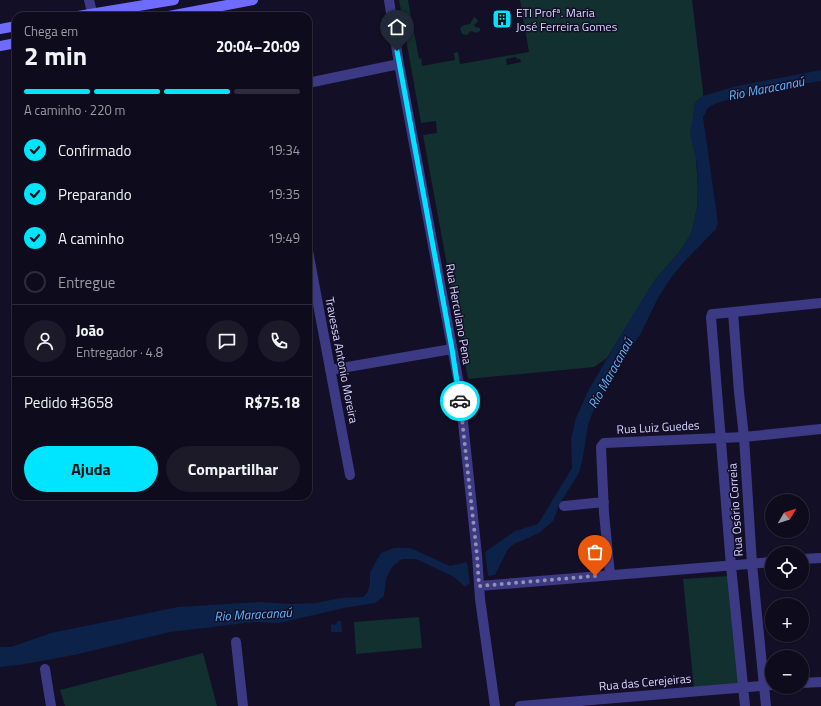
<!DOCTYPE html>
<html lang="pt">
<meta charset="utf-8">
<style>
body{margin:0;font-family:"Titillium Web",sans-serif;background:#1c1929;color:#f1f3f6;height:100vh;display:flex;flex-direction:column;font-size:15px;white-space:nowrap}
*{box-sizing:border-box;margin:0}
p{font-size:13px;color:#9b9ba3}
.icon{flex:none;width:22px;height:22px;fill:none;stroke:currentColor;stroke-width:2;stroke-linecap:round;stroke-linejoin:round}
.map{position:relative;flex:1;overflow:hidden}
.sheet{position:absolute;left:12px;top:12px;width:300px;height:488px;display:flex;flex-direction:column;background:#0e0b1c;border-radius:12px;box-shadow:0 1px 3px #0004,0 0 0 1px #2e2b3b}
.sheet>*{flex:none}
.needle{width:26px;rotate:51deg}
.tools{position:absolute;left:765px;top:494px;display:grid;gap:8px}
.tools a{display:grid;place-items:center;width:44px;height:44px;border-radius:50%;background:#0e0b1c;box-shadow:0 1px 3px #0004,0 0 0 1px #2e2b3b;font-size:20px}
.pin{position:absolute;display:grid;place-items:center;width:34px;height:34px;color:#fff;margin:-41px -17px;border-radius:50% 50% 50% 0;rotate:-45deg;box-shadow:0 0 4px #0007}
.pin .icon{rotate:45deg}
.courier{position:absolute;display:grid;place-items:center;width:40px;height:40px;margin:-20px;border:3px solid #00e5ff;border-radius:50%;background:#fff;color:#222;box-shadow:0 1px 5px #0007}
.summary em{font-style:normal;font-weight:700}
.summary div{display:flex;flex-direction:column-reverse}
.summary{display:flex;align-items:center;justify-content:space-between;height:68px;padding:0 12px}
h1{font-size:26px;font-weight:700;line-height:30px}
.bar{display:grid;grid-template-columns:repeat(4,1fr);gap:6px 4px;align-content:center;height:48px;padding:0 12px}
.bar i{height:5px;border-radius:3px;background:#2e2b3b}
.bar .selected{background:#00e5ff}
.bar p{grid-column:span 4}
.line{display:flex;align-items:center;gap:10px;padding:0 12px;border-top:1px solid #2e2b3b}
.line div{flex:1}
.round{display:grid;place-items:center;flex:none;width:42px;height:42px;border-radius:21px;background:#1c1929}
ol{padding:0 12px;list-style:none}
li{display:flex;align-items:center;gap:12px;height:44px}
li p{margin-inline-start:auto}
li .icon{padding:4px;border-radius:50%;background:#00e5ff;color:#111;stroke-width:4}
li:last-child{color:#9b9ba3}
li i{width:22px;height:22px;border:2px solid #2e2b3b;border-radius:50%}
.action{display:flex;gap:8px;margin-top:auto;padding:8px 12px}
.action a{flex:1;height:46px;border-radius:24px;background:#00e5ff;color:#111;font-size:16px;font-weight:700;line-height:46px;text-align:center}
.action a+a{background:#1c1929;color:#f1f3f6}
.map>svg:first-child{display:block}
.green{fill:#12302f;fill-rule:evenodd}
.water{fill:#0c2248}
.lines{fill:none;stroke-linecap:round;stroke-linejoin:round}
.minor{stroke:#3d3a85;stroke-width:10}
.secondary{stroke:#6f6bff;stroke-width:10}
.done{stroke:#948fb3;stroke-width:4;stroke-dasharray:0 7.2}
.route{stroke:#00e5ff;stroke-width:5}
.labels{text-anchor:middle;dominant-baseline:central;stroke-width:3;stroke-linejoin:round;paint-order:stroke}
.poi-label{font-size:12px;fill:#d9d4ff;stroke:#130f26;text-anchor:start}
.street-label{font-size:12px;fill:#d9d4ff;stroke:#130f26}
.water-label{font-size:13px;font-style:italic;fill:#62b6ff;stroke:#130f26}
</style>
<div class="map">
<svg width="821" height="706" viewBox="0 0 821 706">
<rect width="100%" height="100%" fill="#130f26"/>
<path class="green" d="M 399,0 L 408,0 L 419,59 L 421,58 L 422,66 L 455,60 L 454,53 L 458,52 L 460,64 L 529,52 L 520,0 L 692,0 L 703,91 L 703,96 L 695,103 L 693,116 L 698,188 L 697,208 L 692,232 L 681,250 L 655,280 L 607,358 L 594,367 L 468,379 L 423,135 L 437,133 L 436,121 L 421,123 ZM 516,57 L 517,59 L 520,59 L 521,62 L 507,65 L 506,59 Z
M 474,17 L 478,20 L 477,23 L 474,24 L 475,27 L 480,28 L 480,31 L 477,33 L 471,31 L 467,35 L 462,34 L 460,28 L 464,25 L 470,24 Z
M 729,576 L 739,687 L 694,689 L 683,579 Z
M 419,617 L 422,648 L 356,654 L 354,622 Z
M 203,653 L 217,706 L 65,706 L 60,690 Z"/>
<path class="water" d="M 821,70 L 821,81 C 802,84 718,97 707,109 C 706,111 705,115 703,117 L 718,223 L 716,229 L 683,263 L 670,279 L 658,298 L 641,333 L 600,397 L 592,414 L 588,425 L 583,457 L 579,473 L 560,503 L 553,521 L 539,533 L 514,544 L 508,549 L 495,575 L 488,576 L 485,552 L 515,531 L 538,524 L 572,468 L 571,439 L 576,418 L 589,389 L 642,300 L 655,280 L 681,250 L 692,232 L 697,208 L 698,188 L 697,165 L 690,134 L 695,103 L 703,96 L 737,86 Z
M 394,548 L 410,548 L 450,566 L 467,562 L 470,583 L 465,587 L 454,577 L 416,559 L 402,559 L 392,567 L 386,579 L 384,596 L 375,603 L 344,608 L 279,623 L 254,622 L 170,632 L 74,655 L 25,664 L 0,667 L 0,647 L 11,647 L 51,633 L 178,607 L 260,602 L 290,604 L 316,603 L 340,598 L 363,597 L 367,593 L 370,585 L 370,572 L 381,553 Z
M 338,621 L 341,621 L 342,632 L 331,632 L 331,624 L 335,625 Z"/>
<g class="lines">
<path class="minor" d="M 89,0 L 93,16
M 389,0 L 399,64 L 459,384 L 477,555 L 480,599 L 495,706
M 308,83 L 399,64
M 308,251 L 350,475
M 733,312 L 739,392 L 744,437 L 752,564 L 766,706
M 330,370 L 452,349
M 564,506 L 604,502
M 802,559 L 821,558
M 610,575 L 604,513 L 601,447 L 604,443 L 744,437 L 821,429
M 479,586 L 772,562
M 236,642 L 243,706
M 45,669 L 51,706
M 802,683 L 821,682
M 520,706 L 772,685
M 745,706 L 731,566 L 711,317 L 712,314 L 714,314 L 821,303"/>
<path class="secondary" d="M 78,16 L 174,0
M 169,16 L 253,0
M 0,29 L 16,26
M 0,46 L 16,43"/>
</g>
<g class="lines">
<path class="done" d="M 460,401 L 477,555 L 479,586 L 595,576"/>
<path class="route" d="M 397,51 L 452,349 L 460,401"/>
</g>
<defs>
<symbol id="building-square" viewBox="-11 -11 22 22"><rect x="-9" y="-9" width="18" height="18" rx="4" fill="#00e5ff" stroke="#130f26"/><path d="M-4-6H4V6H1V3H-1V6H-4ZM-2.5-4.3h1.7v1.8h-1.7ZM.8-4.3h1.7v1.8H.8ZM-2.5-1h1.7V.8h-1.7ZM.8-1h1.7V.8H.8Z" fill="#111"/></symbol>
</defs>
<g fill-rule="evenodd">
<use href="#building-square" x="491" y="8" width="22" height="22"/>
</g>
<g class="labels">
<g class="poi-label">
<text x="516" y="12">ETI Profª. Maria<tspan x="516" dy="14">José Ferreira Gomes</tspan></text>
</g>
<g class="street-label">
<text transform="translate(459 314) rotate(80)">Rua Herculano Pena</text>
<text transform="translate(342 360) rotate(79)">Travessa Antonio Moreira</text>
<text transform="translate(658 427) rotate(-3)">Rua Luiz Guedes</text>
<text transform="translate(735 510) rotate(-94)">Rua Osório Correia</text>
<text transform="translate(645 682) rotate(-5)">Rua das Cerejeiras</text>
</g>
<g class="water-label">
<text transform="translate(766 88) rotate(-11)">Rio Maracanaú</text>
<text transform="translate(610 373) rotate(-61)">Rio Maracanaú</text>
<text transform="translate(253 614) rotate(-3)">Rio Maracanaú</text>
</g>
</g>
</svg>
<div class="tools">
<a><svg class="needle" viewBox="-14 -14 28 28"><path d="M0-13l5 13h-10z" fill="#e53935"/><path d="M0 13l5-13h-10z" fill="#9b9ba3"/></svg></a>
<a><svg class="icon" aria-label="locate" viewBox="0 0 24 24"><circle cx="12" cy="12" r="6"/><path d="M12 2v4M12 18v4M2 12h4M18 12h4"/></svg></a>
<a>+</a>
<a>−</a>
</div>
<div class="pin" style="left:595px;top:576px;background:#ea580c"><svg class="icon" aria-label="bag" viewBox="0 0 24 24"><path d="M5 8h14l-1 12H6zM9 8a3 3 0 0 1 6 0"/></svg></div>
<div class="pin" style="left:397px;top:51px;background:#1f2937"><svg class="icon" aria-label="home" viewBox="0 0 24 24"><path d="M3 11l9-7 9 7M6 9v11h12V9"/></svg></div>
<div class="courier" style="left:460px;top:401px"><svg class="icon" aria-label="car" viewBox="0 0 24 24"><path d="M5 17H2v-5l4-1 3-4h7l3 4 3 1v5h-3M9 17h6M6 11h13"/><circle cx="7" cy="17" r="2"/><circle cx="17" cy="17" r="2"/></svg></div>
<section class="sheet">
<div class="summary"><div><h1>2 min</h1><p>Chega em</p></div><em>20:04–20:09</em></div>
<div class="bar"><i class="selected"></i><i class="selected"></i><i class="selected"></i><i></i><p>A caminho · 220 m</p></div>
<ol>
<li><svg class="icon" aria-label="check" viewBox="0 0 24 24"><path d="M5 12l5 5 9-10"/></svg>Confirmado<p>19:34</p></li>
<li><svg class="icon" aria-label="check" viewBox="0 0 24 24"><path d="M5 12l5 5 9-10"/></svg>Preparando<p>19:35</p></li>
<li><svg class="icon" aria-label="check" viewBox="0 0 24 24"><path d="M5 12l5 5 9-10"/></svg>A caminho<p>19:49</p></li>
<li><i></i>Entregue</li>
</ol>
<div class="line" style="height:72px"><a class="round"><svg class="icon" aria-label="person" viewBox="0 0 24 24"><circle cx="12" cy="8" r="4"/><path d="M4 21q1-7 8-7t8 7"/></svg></a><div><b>João</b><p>Entregador · 4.8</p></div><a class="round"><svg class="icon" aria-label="chat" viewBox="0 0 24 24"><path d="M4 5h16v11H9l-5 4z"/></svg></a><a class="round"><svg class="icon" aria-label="phone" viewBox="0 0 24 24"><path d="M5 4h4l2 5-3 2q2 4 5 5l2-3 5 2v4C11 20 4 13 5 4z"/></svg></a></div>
<div class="line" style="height:52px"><div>Pedido #3658</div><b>R$75.18</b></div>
<div class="action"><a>Ajuda</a><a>Compartilhar</a></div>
</section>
</div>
